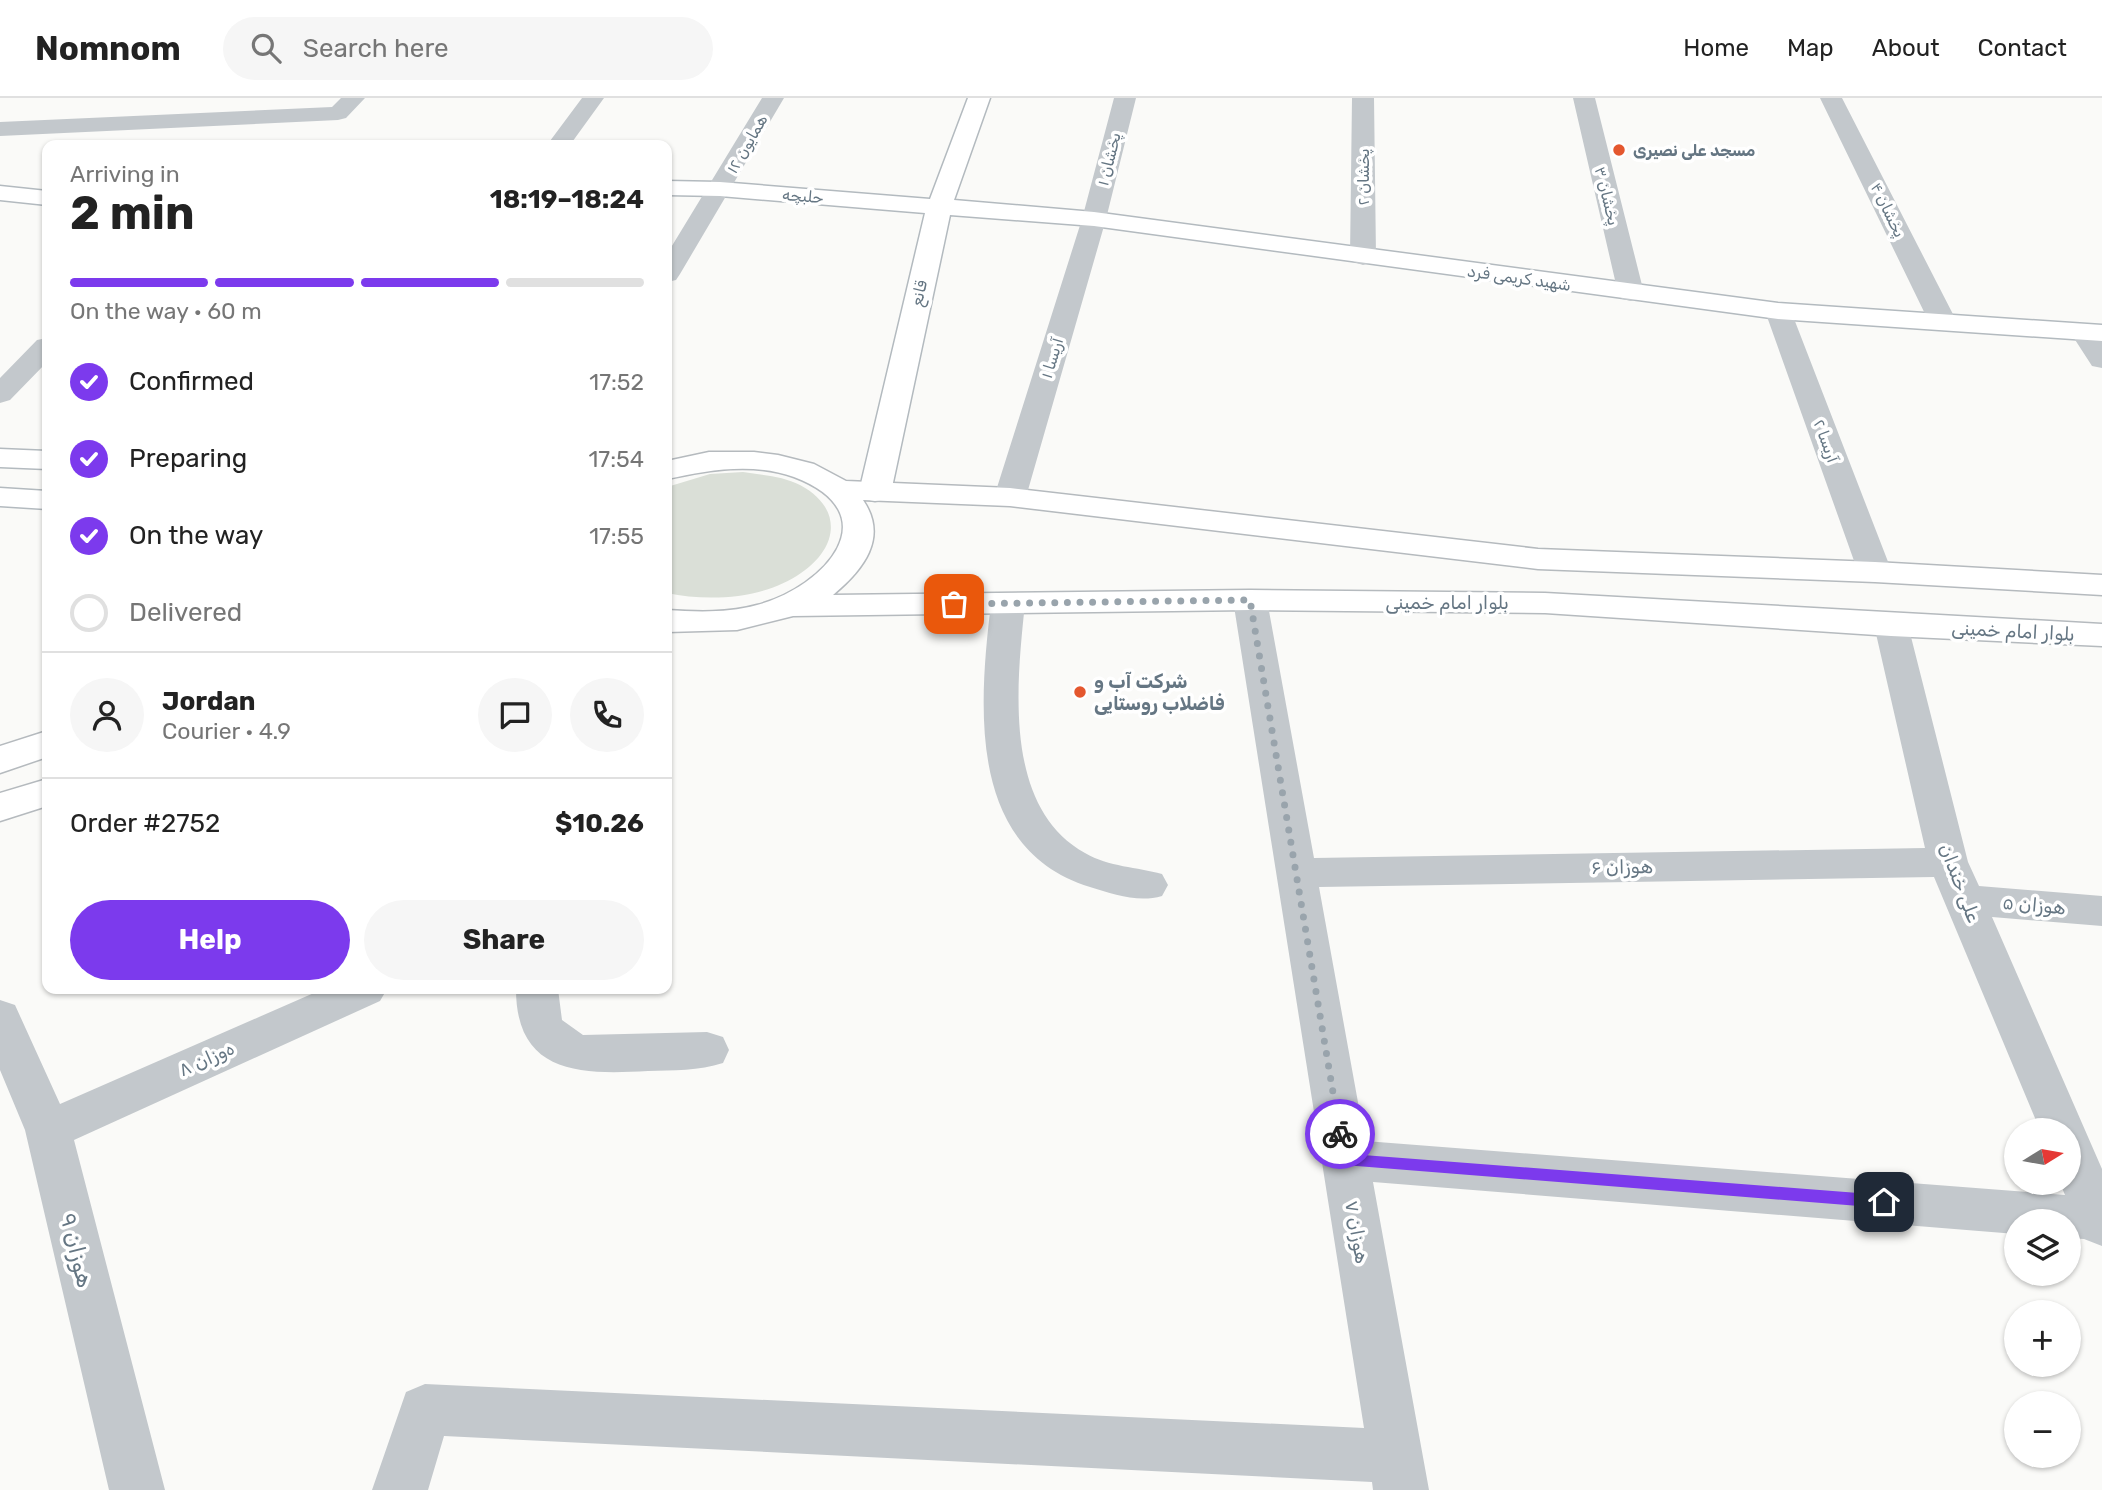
<!DOCTYPE html>
<meta charset="utf-8">
<style>
body{margin:0;font-family:Rubik,"Noto Sans Arabic",sans-serif;background:#f6f6f6;color:#222;height:100vh;display:flex;flex-direction:column;font-size:26px;white-space:nowrap}
*{box-sizing:border-box;margin:0}
p{font-size:23px;color:#767676}
.icon{flex:none;width:38px;height:38px;fill:none;stroke:currentColor;stroke-width:2;stroke-linecap:round;stroke-linejoin:round}
.map{position:relative;flex:1;overflow:hidden}
.panel{position:absolute;left:42px;top:42px;width:630px;height:854px;display:flex;flex-direction:column;background:#fff;border-radius:14px;box-shadow:0 2px 5px #0004}
.panel>*{flex:none}
.needle{width:46px;rotate:79deg}
.tools{position:absolute;left:2004px;top:1020px;display:grid;gap:14px}
.tools a{display:grid;place-items:center;width:77px;height:77px;border-radius:50%;background:#fff;box-shadow:0 2px 5px #0004;font-size:35px}
.pin{position:absolute;display:grid;place-items:center;width:60px;height:60px;color:#fff;margin:-30px;border-radius:14px;box-shadow:0 4px 10px #0006}
.courier{position:absolute;display:grid;place-items:center;width:70px;height:70px;margin:-35px;border:5px solid #7c3aed;border-radius:50%;background:#fff;color:#222;box-shadow:0 2px 9px #0007}
.overview em{font-style:normal;font-weight:700}
.overview div{display:flex;flex-direction:column-reverse}
.overview{display:flex;align-items:center;justify-content:space-between;height:119px;padding:0 28px}
h1{font-size:46px;font-weight:700;line-height:52px}
.bar{display:grid;grid-template-columns:repeat(4,1fr);gap:10px 7px;align-content:center;height:84px;padding:0 28px}
.bar i{height:9px;border-radius:5px;background:#e0e0e0}
.bar .selected{background:#7c3aed}
.bar p{grid-column:span 4}
.line{display:flex;align-items:center;gap:18px;padding:0 28px;border-top:2px solid #e0e0e0}
.line div{flex:1}
.round{display:grid;place-items:center;flex:none;width:74px;height:74px;border-radius:37px;background:#f6f6f6}
ol{padding:0 28px;list-style:none}
li{display:flex;align-items:center;gap:21px;height:77px}
li p{margin-inline-start:auto}
li .icon{padding:7px;border-radius:50%;background:#7c3aed;color:#fff;stroke-width:4}
li:last-child{color:#767676}
li i{width:38px;height:38px;border:4px solid #e0e0e0;border-radius:50%}
.button{display:flex;gap:14px;margin-top:auto;padding:14px 28px}
.button a{flex:1;height:80px;border-radius:42px;background:#7c3aed;color:#fff;font-size:28px;font-weight:700;line-height:80px;text-align:center}
.button a+a{background:#f6f6f6;color:#222}
header{display:flex;align-items:center;gap:42px;box-sizing:border-box;height:98px;padding:0 35px;background:#fff;border-bottom:2px solid #e0e0e0}
header strong{font-size:33px}
nav{display:flex;gap:38px;margin-inline-start:auto;font-size:24px}
.search{width:490px;height:63px;background:#f6f6f6;display:flex;align-items:center;gap:18px;box-sizing:border-box;padding:0 24px;border-radius:38px;color:#767676;font-size:26px}
.map>svg:first-child{display:block}
.green{fill:#dadfd7}
.lines{fill:none;stroke-linecap:round;stroke-linejoin:round}
.secondary-casing{stroke:#b3babf;stroke-width:3}
.primary-casing{stroke:#b5babe;stroke-width:3}
.street{fill:#c3c8cc;fill-rule:evenodd}
.secondary{fill:#fff;fill-rule:evenodd}
.primary{fill:#fff;fill-rule:evenodd}
.route{fill:#7c3aed}
.done{stroke:#99a4ac;stroke-width:7;stroke-dasharray:0 12.6}
.poi-dot{fill:#e4572e;stroke:#fff;stroke-width:2.5}
.labels{text-anchor:middle;dominant-baseline:central;stroke-width:7;stroke-linejoin:round;paint-order:stroke}
.far-street-label{font-size:16px;fill:#657683;stroke:#fff}
.far-poi-label{font-size:16px;font-weight:bold;fill:#657683;stroke:#fff;text-anchor:start}
.street-label{font-size:19px;fill:#657683;stroke:#fff}
.poi-label{font-size:19px;font-weight:bold;fill:#657683;stroke:#fff;text-anchor:start}
.near-street-label{font-size:23px;fill:#657683;stroke:#fff}
</style>
<header>
<strong>Nomnom</strong>
<div class="search"><svg class="icon" aria-label="search" viewBox="0 0 24 24"><circle cx="10" cy="10" r="6"/><path d="M15 15l6 6"/></svg>Search here</div>
<nav><a>Home</a><a>Map</a><a>About</a><a>Contact</a></nav>
</header>
<div class="map">
<svg width="2102" height="1392" viewBox="0 0 2102 1392">
<rect width="100%" height="100%" fill="#fafaf8"/>
<path class="green" d="M 743,374 C 762,377 783,378 800,387 C 843,410 839,449 801,475 C 764,501 710,504 667,495 L 667,389 L 710,376 Z"/>
<g class="lines">
<defs>
<path id="secondary" d="M 968,0 L 990,0 L 954,102 L 1094,114 L 1778,205 L 2102,227 L 2102,243 L 1778,221 L 1094,128 L 950,117 L 891,394 L 886,401 L 875,403 L 864,401 L 859,394 L 925,115 L 720,98 L 667,97 L 667,83 L 720,84 L 930,101 Z
M 0,88 L 47,93 L 47,107 L 0,102 Z
M 0,351 L 47,353 L 47,371 L 0,369 Z
M 0,390 L 47,393 L 47,411 L 0,408 Z"/>
<path id="primary" d="M 709,354 L 754,354 L 778,357 L 814,366 L 846,383 L 1010,390 L 1538,451 L 1875,464 L 2102,477 L 2102,497 L 1875,484 L 1538,471 L 1010,408 L 863,402 C 889,440 863,472 833,497 L 1250,492 L 1545,495 L 2102,526 L 2102,548 L 1891,538 L 1545,515 L 1250,512 L 793,518 L 737,532 L 667,534 L 667,512 C 697,514 728,515 757,507 C 825,489 891,416 794,379 C 753,364 708,372 667,381 L 667,363 Z
M 47,633 L 47,659 L 0,675 L 0,648 Z
M 47,681 L 47,708 L 0,723 L 0,695 Z"/>
</defs>
<use href="#secondary" class="secondary-casing"/>
<use href="#primary" class="primary-casing"/>
<path class="street" d="M 341,0 L 365,0 L 346,20 L 338,22 L 0,38 L 0,24 L 332,9 Z
M 582,0 L 604,0 L 570,47 L 547,47 Z
M 762,0 L 784,0 L 680,176 L 676,182 L 667,184 L 667,156 Z
M 1114,0 L 1136,0 L 1106,121 L 1026,399 L 1021,406 L 1010,408 L 999,406 L 994,399 L 1082,121 Z
M 1352,0 L 1374,0 L 1376,159 L 1372,164 L 1363,167 L 1354,164 L 1350,159 Z
M 1573,0 L 1595,0 L 1644,195 L 1640,201 L 1631,203 L 1622,201 L 1618,195 Z
M 1820,0 L 1842,0 L 1957,224 L 1953,230 L 1943,232 L 1933,230 L 1929,224 Z
M 1778,205 L 1788,207 L 1791,213 L 1892,474 L 1887,481 L 1875,484 L 1863,481 L 1858,474 L 1765,213 L 1768,207 Z
M 2084,226 L 2094,228 L 2102,241 L 2102,270 L 2092,268 L 2070,234 L 2074,228 Z
M 47,240 L 47,264 L 10,302 L 0,305 L 0,280 L 37,242 Z
M 1250,492 L 1262,495 L 1267,502 L 1314,760 L 1925,750 L 1874,527 L 1879,519 L 1891,516 L 1903,519 L 1908,527 L 1968,764 L 1979,788 L 2102,798 L 2102,828 L 1992,819 L 2102,1071 L 2102,1148 L 2084,1141 L 2068,1140 L 2068,1124 L 2016,1124 L 2016,1136 L 1373,1084 L 1429,1392 L 1373,1392 L 1372,1384 L 444,1338 L 428,1392 L 372,1392 L 406,1294 L 425,1286 L 1364,1330 L 1233,502 L 1238,495 ZM 1934,779 L 2040,1032 L 2068,1032 L 2068,1085 L 2060,1085 L 2065,1097 L 1365,1043 L 1319,789 Z
M 1008,495 L 1020,498 L 1025,505 C 1017,584 1002,709 1085,755 C 1109,769 1137,769 1162,776 L 1168,787 L 1162,798 C 1138,805 1113,796 1090,789 C 966,751 979,607 991,505 L 996,498 Z
M 323,891 L 387,891 L 380,903 L 74,1042 L 165,1392 L 109,1392 L 25,1032 L 0,972 L 0,902 L 15,907 L 60,1006 Z
M 516,891 L 558,891 L 562,922 L 583,937 L 707,934 L 723,939 L 729,952 L 723,965 C 699,973 673,972 648,973 C 580,977 516,976 516,891 Z"/>
<use href="#secondary" class="secondary"/>
<use href="#primary" class="primary"/>
</g>
<path class="route" d="M 1340,1030 L 1347,1036 L 1350,1056 L 1884,1097 L 1891,1104 L 1884,1110 L 1344,1067 L 1337,1062 L 1333,1036 Z"/>
<g class="lines">
<path class="done" d="M 954,506 L 1250,502 L 1340,1036"/>
</g>
<g class="poi-dot">
<circle cx="1619" cy="52" r="7"/>
<circle cx="1080" cy="594" r="7"/>
</g>
<g class="labels">
<g class="far-street-label">
<text transform="translate(747 46) rotate(-60)">همایون ۱۲</text>
<text transform="translate(1109 61) rotate(-76)">پخشان ۱</text>
<text transform="translate(1363 79) rotate(-90)">پخشان ۲</text>
<text transform="translate(803 98) rotate(5)">حلبچه</text>
<text transform="translate(1607 98) rotate(76)">پخشان ۳</text>
<text transform="translate(1888 112) rotate(64)">پخشان ۴</text>
<text transform="translate(1519 180) rotate(8)">شهید کریمی فرد</text>
<text transform="translate(919 195) rotate(-77)">قانع</text>
<text transform="translate(1052 260) rotate(-73)">آریسا ۱</text>
<text transform="translate(1826 343) rotate(70)">آریسا ۲</text>
</g>
<g class="far-poi-label">
<text x="1633" y="52">مسجد علی نصیری</text>
</g>
<g class="street-label">
<text x="1447" y="504">بلوار امام خمینی</text>
<text transform="translate(2013 533) rotate(3)">بلوار امام خمینی</text>
<text transform="translate(1622 769) rotate(-1)">هوزان ۶</text>
<text transform="translate(1960 785) rotate(69)">علی خندان</text>
<text transform="translate(2034 807) rotate(5)">هوزان ۵</text>
<text transform="translate(206 961) rotate(-24)">ەوزان ۸</text>
<text transform="translate(1357 1134) rotate(80)">هوزان ۷</text>
</g>
<g class="poi-label">
<text x="1094" y="583">شرکت آب و<tspan x="1094" dy="22">فاضلاب روستایی</tspan></text>
</g>
<g class="near-street-label">
<text transform="translate(77 1152) rotate(76)">هوزان ۹</text>
</g>
</g>
</svg>
<div class="tools">
<a><svg class="needle" viewBox="-14 -14 28 28"><path d="M0-13l5 13h-10z" fill="#e53935"/><path d="M0 13l5-13h-10z" fill="#767676"/></svg></a>
<a><svg class="icon" aria-label="layers" viewBox="0 0 24 24"><path d="M12 4l9 5-9 5-9-5zM3 14l9 5 9-5"/></svg></a>
<a>+</a>
<a>−</a>
</div>
<div class="pin" style="left:954px;top:506px;background:#ea580c"><svg class="icon" aria-label="bag" viewBox="0 0 24 24"><path d="M5 8h14l-1 12H6zM9 8a3 3 0 0 1 6 0"/></svg></div>
<div class="pin" style="left:1884px;top:1104px;background:#1f2937"><svg class="icon" aria-label="home" viewBox="0 0 24 24"><path d="M3 11l9-7 9 7M6 9v11h12V9"/></svg></div>
<div class="courier" style="left:1340px;top:1036px"><svg class="icon" aria-label="bike" viewBox="0 0 24 24"><circle cx="6" cy="16" r="4"/><circle cx="18" cy="16" r="4"/><path d="M6 16l4-8h5l3 8M10 8l3 8H6M13 5h3"/></svg></div>
<section class="panel">
<div class="overview"><div><h1>2 min</h1><p>Arriving in</p></div><em>18:19–18:24</em></div>
<div class="bar"><i class="selected"></i><i class="selected"></i><i class="selected"></i><i></i><p>On the way · 60 m</p></div>
<ol>
<li><svg class="icon" aria-label="check" viewBox="0 0 24 24"><path d="M5 12l5 5 9-10"/></svg>Confirmed<p>17:52</p></li>
<li><svg class="icon" aria-label="check" viewBox="0 0 24 24"><path d="M5 12l5 5 9-10"/></svg>Preparing<p>17:54</p></li>
<li><svg class="icon" aria-label="check" viewBox="0 0 24 24"><path d="M5 12l5 5 9-10"/></svg>On the way<p>17:55</p></li>
<li><i></i>Delivered</li>
</ol>
<div class="line" style="height:126px"><a class="round"><svg class="icon" aria-label="person" viewBox="0 0 24 24"><circle cx="12" cy="8" r="4"/><path d="M4 21q1-7 8-7t8 7"/></svg></a><div><b>Jordan</b><p>Courier · 4.9</p></div><a class="round"><svg class="icon" aria-label="chat" viewBox="0 0 24 24"><path d="M4 5h16v11H9l-5 4z"/></svg></a><a class="round"><svg class="icon" aria-label="phone" viewBox="0 0 24 24"><path d="M5 4h4l2 5-3 2q2 4 5 5l2-3 5 2v4C11 20 4 13 5 4z"/></svg></a></div>
<div class="line" style="height:91px"><div>Order #2752</div><b>$10.26</b></div>
<div class="button"><a>Help</a><a>Share</a></div>
</section>
</div>
